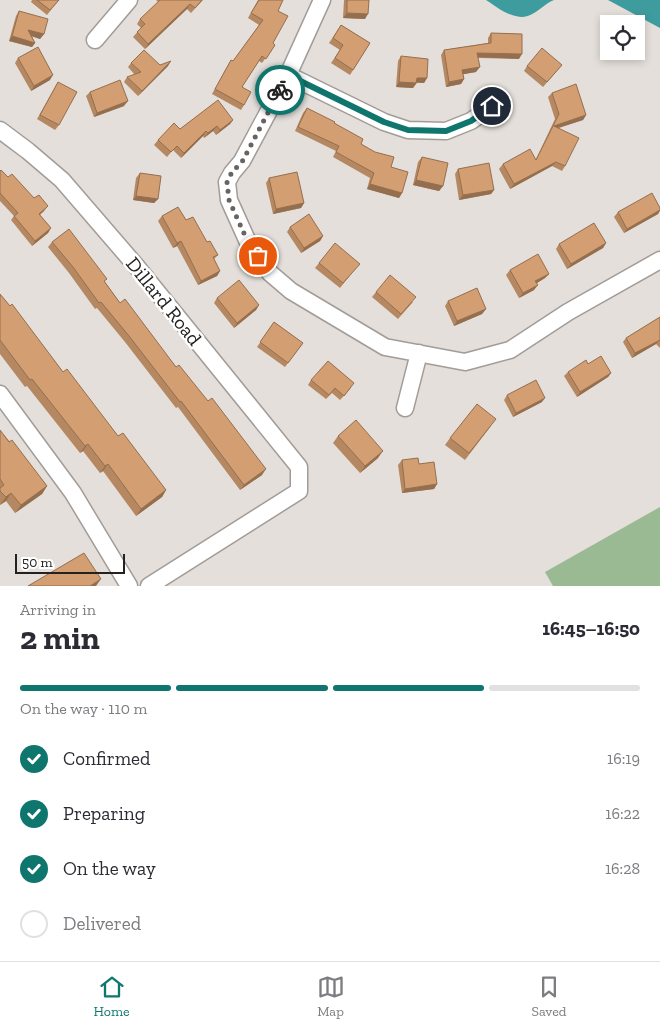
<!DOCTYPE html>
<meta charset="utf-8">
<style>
body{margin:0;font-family:"Zilla Slab",serif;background:#f7f7f7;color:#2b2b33;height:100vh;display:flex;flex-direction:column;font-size:19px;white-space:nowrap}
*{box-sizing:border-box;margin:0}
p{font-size:16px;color:#7c7c81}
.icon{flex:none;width:28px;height:28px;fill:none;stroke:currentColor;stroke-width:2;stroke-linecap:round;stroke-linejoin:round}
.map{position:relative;height:586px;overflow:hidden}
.panel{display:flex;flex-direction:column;background:#fff;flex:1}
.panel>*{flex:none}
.buttons{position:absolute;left:600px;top:15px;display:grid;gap:10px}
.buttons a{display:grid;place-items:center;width:45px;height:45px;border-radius:0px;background:#fff;box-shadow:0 2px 8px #0003;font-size:25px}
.scale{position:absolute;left:15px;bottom:12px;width:110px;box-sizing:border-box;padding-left:5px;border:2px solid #242220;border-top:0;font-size:14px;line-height:18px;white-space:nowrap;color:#242220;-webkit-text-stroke:4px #fff;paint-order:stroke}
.pin{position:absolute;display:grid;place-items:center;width:42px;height:42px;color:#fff;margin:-21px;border:2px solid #fff;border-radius:50%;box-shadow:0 1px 5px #0007}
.courier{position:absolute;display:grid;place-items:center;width:50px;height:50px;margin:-25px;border:4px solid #0f766e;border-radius:50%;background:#fff;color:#222;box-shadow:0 1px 6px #0007}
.headline em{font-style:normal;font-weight:700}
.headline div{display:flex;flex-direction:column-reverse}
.headline{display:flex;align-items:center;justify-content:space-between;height:85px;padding:0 20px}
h1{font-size:32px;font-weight:700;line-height:38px}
.bar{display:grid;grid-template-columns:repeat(4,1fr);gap:8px 5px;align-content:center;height:60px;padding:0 20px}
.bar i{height:6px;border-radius:4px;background:#e1e1e2}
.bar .active{background:#0f766e}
.bar p{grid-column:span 4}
ol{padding:0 20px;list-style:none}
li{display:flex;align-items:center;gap:15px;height:55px}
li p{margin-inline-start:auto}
li .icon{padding:5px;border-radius:50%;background:#0f766e;color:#fff;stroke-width:4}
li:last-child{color:#7c7c81}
li i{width:28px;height:28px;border:2px solid #e1e1e2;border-radius:50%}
.tabs{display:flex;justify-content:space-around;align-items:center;height:70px;border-top:1px solid #e1e1e2;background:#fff;font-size:14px;color:#7c7c81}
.tabs a{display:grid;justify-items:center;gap:2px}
.tabs .active{color:#0f766e}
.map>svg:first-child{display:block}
.green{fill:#99ba93}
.water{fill:#3e9c9e}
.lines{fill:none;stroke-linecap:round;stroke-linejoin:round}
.minor-casing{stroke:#a29c98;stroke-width:19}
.minor{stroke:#fff;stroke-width:16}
.wall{fill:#b58861}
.shaded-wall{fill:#946f4f}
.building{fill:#d39e71;stroke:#946f4f}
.done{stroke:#676461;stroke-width:5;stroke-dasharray:0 9}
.route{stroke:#0f766e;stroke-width:6}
.labels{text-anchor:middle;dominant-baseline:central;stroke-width:5;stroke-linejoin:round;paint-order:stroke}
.street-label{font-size:20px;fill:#242220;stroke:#fff}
</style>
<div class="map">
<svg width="660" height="586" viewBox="0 0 660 586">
<rect width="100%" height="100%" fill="#e4dfda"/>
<path class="green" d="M 660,507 L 660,586 L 553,586 L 545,572 Z"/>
<path class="water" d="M 486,0 L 554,0 C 546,3 541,9 534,13 C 517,24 500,9 486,0 Z
M 608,0 L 660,0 L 660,28 Z"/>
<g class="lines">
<defs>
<path id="minor" d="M 322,0 L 288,75 L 242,161 L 232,173 L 227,182 L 229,200 L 247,240 L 270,273 L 291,291 L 385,347 L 465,362 L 510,350 L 568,312 L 660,260
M 95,40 L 129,0
M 288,75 L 384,122 L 408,130 L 446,131 L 471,121 L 492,106
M 0,130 L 28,151 L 62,180 L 137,267 L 299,467 L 299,491 L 149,586
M 0,394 L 73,493 L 129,586
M 405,408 L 419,353"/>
</defs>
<use href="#minor" class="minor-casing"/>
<use href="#minor" class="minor"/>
</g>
<path class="wall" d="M 32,0 L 59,0 L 47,15 L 31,2 Z
M 156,0 L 203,0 L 191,13 L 187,9 L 145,49 L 133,37 L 141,28 L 137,24 L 140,19 L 158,2 Z
M 258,0 L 283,0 L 278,11 L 273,43 L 275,45 L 262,63 L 259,61 L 242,87 L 244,105 L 241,110 L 212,94 L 228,65 L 231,60 L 233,61 L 259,25 L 248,18 Z
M 344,0 L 369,0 L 365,19 L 343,18 Z
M 19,11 L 44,34 L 40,39 L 32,36 L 35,43 L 32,47 L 9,41 L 16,16 Z
M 341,25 L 370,43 L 350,75 L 331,63 L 340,50 L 329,43 Z
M 491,33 L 519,59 L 478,58 L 476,72 L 463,74 L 464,79 L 461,84 L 446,87 L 441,55 L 444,50 L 488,43 L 488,38 Z
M 401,56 L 427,78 L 424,83 L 417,83 L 413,88 L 396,87 L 398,61 Z
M 18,58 L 50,80 L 31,91 L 15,63 Z
M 131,63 L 160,65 L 168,66 L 138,96 L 124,82 L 127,77 L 135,75 L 128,67 Z
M 562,65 L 543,87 L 524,71 L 527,66 Z
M 58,82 L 59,125 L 55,130 L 37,119 Z
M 90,92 L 124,106 L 94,117 L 86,96 Z
M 552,93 L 586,115 L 583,120 L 559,128 L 565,166 L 562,171 L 552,166 L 510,189 L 499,169 L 503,164 L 536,159 L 555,119 L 548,97 Z
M 307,108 L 334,123 L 391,167 L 402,193 L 399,198 L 367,189 L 370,178 L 333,157 L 336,151 L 295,131 L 303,113 Z
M 233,120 L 230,124 L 216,135 L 213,131 L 204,138 L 203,136 L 181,158 L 173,150 L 167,157 L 154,145 L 158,140 L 180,129 Z
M 422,157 L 443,186 L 439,191 L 413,185 L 418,162 Z
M 458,169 L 494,190 L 491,194 L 459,200 L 455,174 Z
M 0,171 L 8,177 L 44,211 L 40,215 L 51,228 L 48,233 L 32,246 L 11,220 L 14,216 L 0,201 Z
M 140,173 L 158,199 L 154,203 L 133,200 L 136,178 Z
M 269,178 L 304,203 L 301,208 L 273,214 L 266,183 Z
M 660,208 L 660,211 L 658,214 L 624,233 L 614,217 L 618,212 Z
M 162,216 L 186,220 L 207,242 L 218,255 L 214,259 L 220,271 L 217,276 L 198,285 L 177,246 L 173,248 L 158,221 Z
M 290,227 L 323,236 L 320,241 L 301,253 L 287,232 Z
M 52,242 L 105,282 L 120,303 L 176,367 L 262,475 L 240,490 L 178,407 L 176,408 L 125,342 L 97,308 L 95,309 L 69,273 L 48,247 Z
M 606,243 L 603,248 L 567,269 L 556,249 L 559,244 Z
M 319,263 L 356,268 L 340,288 L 315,268 Z
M 510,270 L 549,274 L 545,278 L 537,283 L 534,290 L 519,298 L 506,275 Z
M 376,292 L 413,302 L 398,319 L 372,297 Z
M 0,294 L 63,372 L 118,436 L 166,490 L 162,497 L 136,516 L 103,471 L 100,473 L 83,451 L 80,453 L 27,386 L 25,387 L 0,354 Z
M 217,298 L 259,305 L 256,310 L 234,328 L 214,303 Z
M 448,301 L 486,309 L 482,314 L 454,326 L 445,306 Z
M 660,317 L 660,348 L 656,344 L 632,358 L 623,342 L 626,338 Z
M 274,322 L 303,343 L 285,367 L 257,347 Z
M 588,364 L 611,373 L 608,377 L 577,397 L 564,376 L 568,372 Z
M 311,380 L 351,388 L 340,400 L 332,393 L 326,399 L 308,385 Z
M 507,395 L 542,402 L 513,417 L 504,400 Z
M 491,426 L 465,460 L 445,445 L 450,438 Z
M 0,430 L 47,486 L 42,494 L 15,513 L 6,501 L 0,505 Z
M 338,436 L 378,458 L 360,473 L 333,443 Z
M 402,460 L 419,464 L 437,484 L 434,489 L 402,493 L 398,465 Z"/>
<path class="shaded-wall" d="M 190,4 L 187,9 L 145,49 L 148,44 Z
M 347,13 L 368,14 L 365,19 L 343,18 Z
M 28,30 L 44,34 L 40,39 L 25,34 Z
M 12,36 L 35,43 L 32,47 L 9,41 Z
M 477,53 L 522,54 L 519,59 L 474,57 Z
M 171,61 L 168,66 L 138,96 L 142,91 Z
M 480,67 L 476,72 L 459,75 L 462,70 Z
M 53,75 L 50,80 L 31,91 L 34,86 Z
M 417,78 L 427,78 L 424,83 L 414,82 Z
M 464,79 L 461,84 L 446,87 L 449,82 Z
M 399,82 L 416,83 L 413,88 L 396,87 Z
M 128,101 L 124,106 L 94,117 L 97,113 Z
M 586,115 L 583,120 L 551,130 L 554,126 Z
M 233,120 L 230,124 L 216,135 L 220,130 Z
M 217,126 L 213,131 L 204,138 L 208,133 Z
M 206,131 L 203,136 L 181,158 L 184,153 Z
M 556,162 L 552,166 L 510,189 L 514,184 Z
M 416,180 L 443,186 L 439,191 L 413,185 Z
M 370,184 L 402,193 L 399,198 L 367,189 Z
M 494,190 L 491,194 L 459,200 L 463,195 Z
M 136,196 L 158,199 L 154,203 L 133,200 Z
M 304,203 L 301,208 L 273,214 L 276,209 Z
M 48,206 L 44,211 L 35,218 L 39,214 Z
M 660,210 L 658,214 L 624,233 L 627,229 Z
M 51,228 L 48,233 L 32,246 L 35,241 Z
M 323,236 L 320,241 L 301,253 L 304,248 Z
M 181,241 L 177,246 L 173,248 L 177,243 Z
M 606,243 L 603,248 L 567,269 L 571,264 Z
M 220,271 L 217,276 L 198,285 L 201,281 Z
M 549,274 L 545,278 L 532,286 L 535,281 Z
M 538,285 L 534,290 L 519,298 L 523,293 Z
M 259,305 L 256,310 L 234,328 L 237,323 Z
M 486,309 L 482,314 L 454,326 L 457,321 Z
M 660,339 L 656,344 L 632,358 L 635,353 Z
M 611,373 L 608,377 L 577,397 L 580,392 Z
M 545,398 L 542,402 L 513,417 L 516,413 Z
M 88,444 L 83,451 L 80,453 L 85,446 Z
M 383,451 L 378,458 L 360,473 L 365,466 Z
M 108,464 L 103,471 L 100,473 L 105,466 Z
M 266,469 L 262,475 L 240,490 L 244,485 Z
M 437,484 L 434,489 L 402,493 L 405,489 Z
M 47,486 L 42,494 L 15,513 L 21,505 Z
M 166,490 L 162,497 L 136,516 L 141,509 Z
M 11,493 L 6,501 L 0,505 L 6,497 Z
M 101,579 L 96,586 L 90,586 Z"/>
<path class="building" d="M 37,0 L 59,0 L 50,10 Z
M 160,0 L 202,0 L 195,8 L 190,4 L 148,44 L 137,32 L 145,24 L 140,19 Z
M 259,0 L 283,0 L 278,11 L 288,16 L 273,43 L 275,45 L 266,59 L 262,56 L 242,87 L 251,92 L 244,105 L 215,89 L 231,60 L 233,61 L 263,20 L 251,13 Z
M 347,0 L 369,0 L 368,14 L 347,13 Z
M 19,11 L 48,19 L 44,34 L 28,30 L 35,43 L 12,36 Z
M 341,25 L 370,43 L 353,70 L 335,58 L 343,45 L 333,38 Z
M 491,33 L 522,34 L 522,54 L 477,53 L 480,67 L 462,70 L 464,79 L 449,82 L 444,50 L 491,43 Z
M 38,47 L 53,75 L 34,86 L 18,58 Z
M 542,48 L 562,65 L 547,82 L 527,66 Z
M 144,50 L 160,65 L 171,61 L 142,91 L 127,77 L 141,72 L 131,63 Z
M 401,56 L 428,59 L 427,78 L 417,78 L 416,83 L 399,82 Z
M 120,80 L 128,101 L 97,113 L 90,92 Z
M 58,82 L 77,92 L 59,125 L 40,115 Z
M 576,84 L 586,115 L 554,126 L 579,138 L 565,166 L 556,162 L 514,184 L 503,164 L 530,149 L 536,160 L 559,114 L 552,93 Z
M 218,100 L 233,120 L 220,130 L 217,126 L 208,133 L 206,131 L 184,153 L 177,146 L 171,152 L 158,140 L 174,123 L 180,129 Z
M 307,108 L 335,122 L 334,123 L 363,139 L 361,144 L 375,152 L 394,157 L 391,167 L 408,172 L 402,193 L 370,184 L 374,173 L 336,152 L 339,146 L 298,127 Z
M 422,157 L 448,163 L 443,186 L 416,180 Z
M 489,163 L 494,190 L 463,195 L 458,169 Z
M 1,170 L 8,177 L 12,174 L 34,198 L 39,195 L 48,206 L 39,214 L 51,228 L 35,241 L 14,216 L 18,213 L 0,193 L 0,171 Z
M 297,172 L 304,203 L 276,209 L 269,178 Z
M 140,173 L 161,176 L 158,199 L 136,196 Z
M 652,193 L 660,208 L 660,210 L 627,229 L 618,212 Z
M 178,207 L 186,220 L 193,217 L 207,242 L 210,241 L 218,255 L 213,257 L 220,271 L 201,281 L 181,241 L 177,243 L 162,216 Z
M 309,214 L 323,236 L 304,248 L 290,227 Z
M 594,223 L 606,243 L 571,264 L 559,244 Z
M 69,229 L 107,279 L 104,281 L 120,303 L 125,299 L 176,367 L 179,365 L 208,401 L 212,398 L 266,469 L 244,485 L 181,401 L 180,402 L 129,336 L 101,302 L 99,303 L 73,267 L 52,242 Z
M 335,243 L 360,264 L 343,283 L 319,263 Z
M 538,254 L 549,274 L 535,281 L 538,285 L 523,293 L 510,270 Z
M 390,275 L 416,297 L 401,314 L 376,292 Z
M 239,280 L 259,305 L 237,323 L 217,298 Z
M 477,288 L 486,309 L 457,321 L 448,301 Z
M 0,294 L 10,306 L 12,304 L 63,372 L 67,369 L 118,436 L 123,433 L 166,490 L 141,509 L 108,464 L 105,466 L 88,444 L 85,446 L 32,379 L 30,380 L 0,340 Z
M 660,317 L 660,340 L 635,353 L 626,338 Z
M 274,322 L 303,343 L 288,363 L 260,342 Z
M 601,356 L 611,373 L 580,392 L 568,372 L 586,360 L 588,364 Z
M 328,361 L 354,383 L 344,396 L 335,388 L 329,395 L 311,380 Z
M 536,380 L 545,398 L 516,413 L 507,395 Z
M 477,404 L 496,419 L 469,453 L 450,438 Z
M 356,420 L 383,451 L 365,466 L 338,436 Z
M 0,430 L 9,442 L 12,440 L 47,486 L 21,505 L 11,493 L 6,497 L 0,491 L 0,488 L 4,485 L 0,479 Z
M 418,458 L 419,464 L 434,462 L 437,484 L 405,489 L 402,460 Z
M 84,553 L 101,579 L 90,586 L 28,586 Z"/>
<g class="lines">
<path class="done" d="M 258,256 L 247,240 L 229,200 L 227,182 L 232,172 L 242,162 L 280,90"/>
<path class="route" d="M 280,90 L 288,75 L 384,122 L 408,130 L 446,131 L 471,121 L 492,106"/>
</g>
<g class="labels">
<g class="street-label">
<text transform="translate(164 301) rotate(51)">Dillard Road</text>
</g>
</g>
</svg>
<div class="buttons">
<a><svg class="icon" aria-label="locate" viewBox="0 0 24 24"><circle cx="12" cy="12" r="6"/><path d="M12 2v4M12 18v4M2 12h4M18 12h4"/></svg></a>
</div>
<div class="scale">50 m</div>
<div class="pin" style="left:258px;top:256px;background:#ea580c"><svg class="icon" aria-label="bag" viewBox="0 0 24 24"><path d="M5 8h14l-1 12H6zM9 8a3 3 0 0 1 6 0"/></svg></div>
<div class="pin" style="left:492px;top:106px;background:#1f2937"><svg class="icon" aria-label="home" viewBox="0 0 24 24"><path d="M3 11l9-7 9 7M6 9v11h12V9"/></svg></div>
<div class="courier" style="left:280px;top:90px"><svg class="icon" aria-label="bike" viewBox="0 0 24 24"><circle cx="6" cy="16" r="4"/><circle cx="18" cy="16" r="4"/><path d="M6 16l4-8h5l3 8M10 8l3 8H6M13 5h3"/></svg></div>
</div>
<section class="panel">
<div class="headline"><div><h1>2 min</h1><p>Arriving in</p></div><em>16:45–16:50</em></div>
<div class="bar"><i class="active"></i><i class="active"></i><i class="active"></i><i></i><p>On the way · 110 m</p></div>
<ol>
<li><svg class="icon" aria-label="check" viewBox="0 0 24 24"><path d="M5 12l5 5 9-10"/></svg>Confirmed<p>16:19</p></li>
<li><svg class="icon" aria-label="check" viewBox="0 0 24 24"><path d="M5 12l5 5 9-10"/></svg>Preparing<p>16:22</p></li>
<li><svg class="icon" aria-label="check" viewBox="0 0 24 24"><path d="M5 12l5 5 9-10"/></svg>On the way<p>16:28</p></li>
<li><i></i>Delivered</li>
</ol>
</section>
<nav class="tabs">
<a class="active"><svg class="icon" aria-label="home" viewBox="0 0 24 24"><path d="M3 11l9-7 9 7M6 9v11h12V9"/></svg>Home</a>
<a><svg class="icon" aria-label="map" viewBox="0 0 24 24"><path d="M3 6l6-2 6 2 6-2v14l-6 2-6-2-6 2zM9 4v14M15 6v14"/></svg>Map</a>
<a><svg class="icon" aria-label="saved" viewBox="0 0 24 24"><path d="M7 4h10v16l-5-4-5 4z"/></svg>Saved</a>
</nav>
